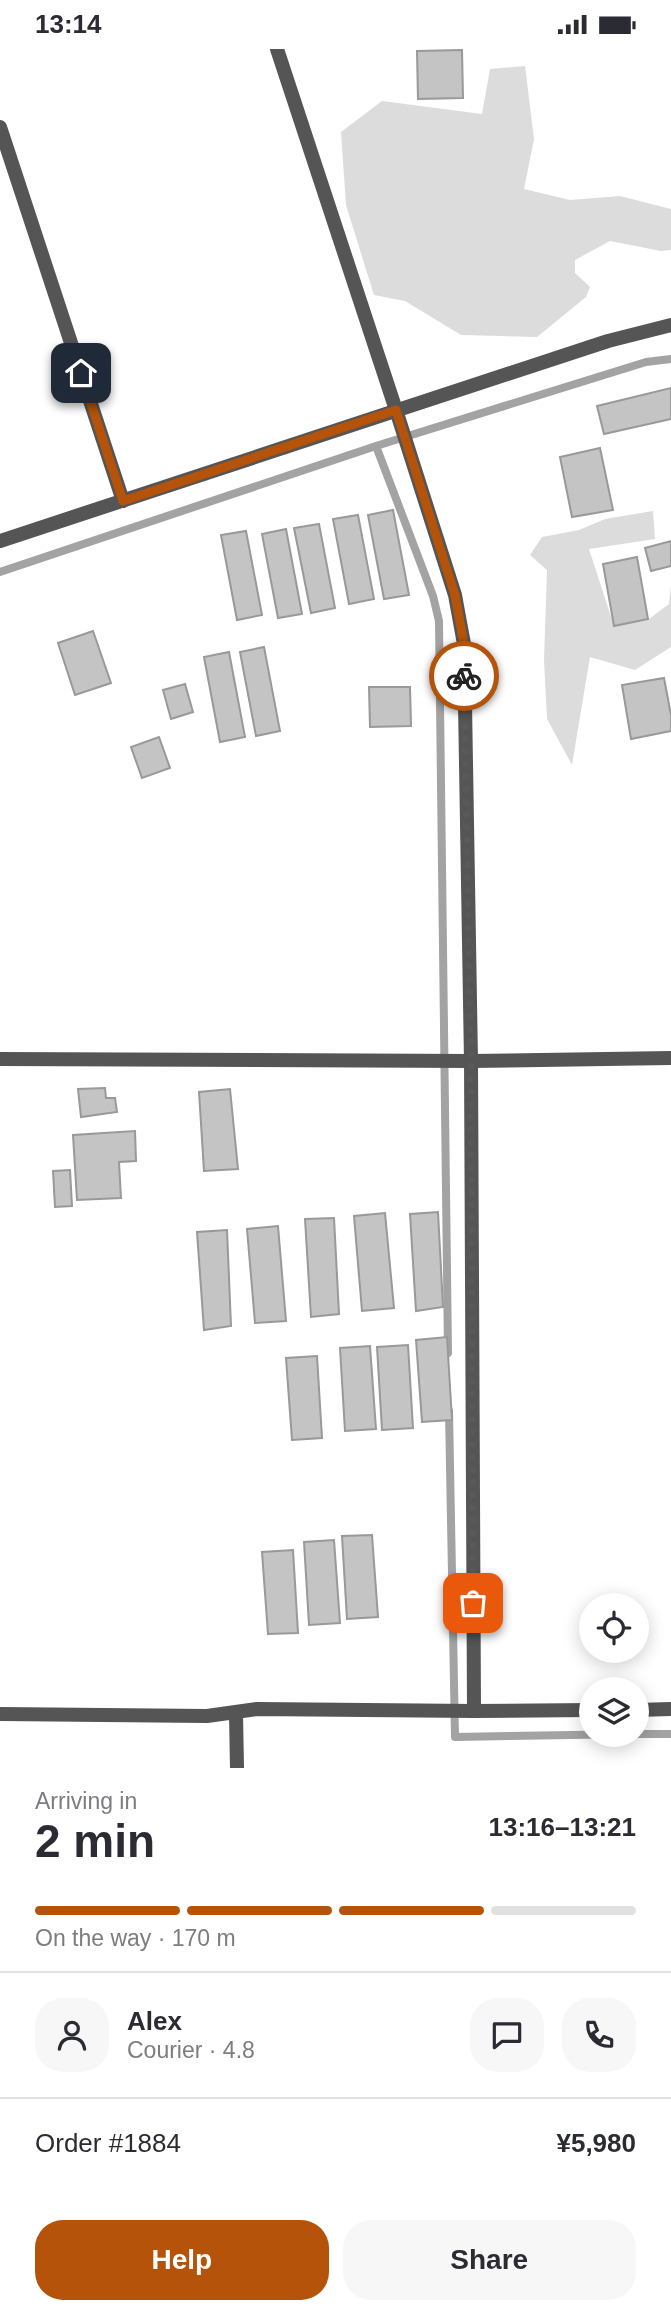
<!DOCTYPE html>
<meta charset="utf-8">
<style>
body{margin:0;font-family:Helvetica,sans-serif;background:#f7f7f7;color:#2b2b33;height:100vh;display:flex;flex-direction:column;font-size:26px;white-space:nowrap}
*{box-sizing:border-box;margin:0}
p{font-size:23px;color:#7c7c81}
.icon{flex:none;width:38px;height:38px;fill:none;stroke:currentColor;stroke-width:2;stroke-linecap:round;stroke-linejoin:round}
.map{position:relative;height:1719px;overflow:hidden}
.details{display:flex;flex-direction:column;background:#fff;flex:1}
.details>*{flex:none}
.buttons{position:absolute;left:579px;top:1544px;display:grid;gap:14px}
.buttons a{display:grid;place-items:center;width:70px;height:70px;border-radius:50%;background:#fff;box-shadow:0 4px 18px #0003;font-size:35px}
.pin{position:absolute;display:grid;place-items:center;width:60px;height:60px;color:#fff;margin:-30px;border-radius:14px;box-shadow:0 4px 10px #0006}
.courier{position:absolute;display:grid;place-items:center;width:70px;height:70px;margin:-35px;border:5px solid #b45309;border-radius:50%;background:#fff;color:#222;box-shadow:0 2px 9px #0007}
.head em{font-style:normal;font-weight:700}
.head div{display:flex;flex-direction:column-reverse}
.head{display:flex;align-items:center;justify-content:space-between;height:119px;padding:0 35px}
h1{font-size:46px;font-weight:700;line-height:52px}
.bar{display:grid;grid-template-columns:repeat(4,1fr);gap:10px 7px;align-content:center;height:84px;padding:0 35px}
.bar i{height:9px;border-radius:5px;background:#e1e1e2}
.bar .active{background:#b45309}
.bar p{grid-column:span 4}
.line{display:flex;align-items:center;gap:18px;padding:0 35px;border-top:2px solid #e1e1e2}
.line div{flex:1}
.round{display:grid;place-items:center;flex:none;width:74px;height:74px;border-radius:28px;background:#f7f7f7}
.cta{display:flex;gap:14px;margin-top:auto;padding:14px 35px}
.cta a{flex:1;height:80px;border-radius:28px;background:#b45309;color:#fff;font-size:28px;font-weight:700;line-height:80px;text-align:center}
.cta a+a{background:#f7f7f7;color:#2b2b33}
.status{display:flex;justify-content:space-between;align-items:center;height:49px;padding:0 35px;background:#fff;direction:ltr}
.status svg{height:19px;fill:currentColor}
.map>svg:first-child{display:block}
.green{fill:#dcdcdc}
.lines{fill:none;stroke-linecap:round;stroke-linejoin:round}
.stream{stroke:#a3a3a3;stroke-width:8}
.building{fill:#c4c4c4;stroke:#999;stroke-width:2}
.minor{stroke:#555;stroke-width:14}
.tertiary{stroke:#555;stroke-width:14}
.done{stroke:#595959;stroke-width:7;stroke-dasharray:0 12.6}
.route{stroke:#b45309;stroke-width:9}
</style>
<div class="status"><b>13:14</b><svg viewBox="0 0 49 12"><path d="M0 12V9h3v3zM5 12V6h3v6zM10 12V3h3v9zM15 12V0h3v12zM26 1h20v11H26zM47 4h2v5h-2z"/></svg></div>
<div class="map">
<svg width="671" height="1719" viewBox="0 0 671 1719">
<rect width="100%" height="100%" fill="#fff"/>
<path class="green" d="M 525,17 L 534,90 L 524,140 L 570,151 L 620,147 L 671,160 L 671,201 L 661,202 L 610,192 L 575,211 L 575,224 L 590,238 L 586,248 L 537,288 L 461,286 L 405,252 L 374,246 L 346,156 L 341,83 L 382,52 L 482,65 L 490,20 Z
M 653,462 L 655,490 L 589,500 L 614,577 L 649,570 L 669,555 L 671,535 L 671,598 L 635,621 L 590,608 L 572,716 L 547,670 L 544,611 L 547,521 L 530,506 L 542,488 L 579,481 L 605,470 Z"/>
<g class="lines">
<path class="stream" d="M 376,397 L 433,547 L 439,572 L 448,1304
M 0,523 L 376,397 L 646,313 L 671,310
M 449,1362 L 455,1688 L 636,1685
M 637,1685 L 671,1685"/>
</g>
<path class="building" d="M 462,1 L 463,49 L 418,50 L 417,2 Z
M 671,339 L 671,370 L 604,385 L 597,357 Z
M 600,399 L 613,461 L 572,468 L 560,408 Z
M 393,461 L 409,546 L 384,550 L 368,466 Z
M 358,466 L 374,550 L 349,555 L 333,470 Z
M 319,475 L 335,559 L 311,564 L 294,479 Z
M 286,480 L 302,565 L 278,569 L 262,485 Z
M 246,482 L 262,566 L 237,571 L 221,486 Z
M 671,492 L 671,517 L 651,522 L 645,499 Z
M 637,508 L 648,570 L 614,577 L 603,515 Z
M 93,582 L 111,634 L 75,646 L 58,594 Z
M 264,598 L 280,682 L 256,687 L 240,603 Z
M 229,603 L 245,688 L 220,693 L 204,608 Z
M 664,629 L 671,666 L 671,682 L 631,690 L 622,636 Z
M 185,635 L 193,663 L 171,670 L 163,641 Z
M 369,638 L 410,638 L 411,677 L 370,678 Z
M 159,688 L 170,719 L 142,729 L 131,698 Z
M 105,1039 L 106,1049 L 115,1049 L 117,1063 L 81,1068 L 78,1040 Z
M 230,1040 L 238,1120 L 204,1122 L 199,1043 Z
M 135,1082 L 136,1112 L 119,1113 L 121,1149 L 77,1151 L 73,1086 Z
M 70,1121 L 72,1157 L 55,1158 L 53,1122 Z
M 438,1163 L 443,1258 L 416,1262 L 410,1165 Z
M 385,1164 L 394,1259 L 362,1262 L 354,1167 Z
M 334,1169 L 339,1265 L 311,1268 L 305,1170 Z
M 278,1177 L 286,1272 L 255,1274 L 247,1180 Z
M 227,1181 L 231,1277 L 204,1281 L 197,1183 Z
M 447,1288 L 452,1371 L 422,1373 L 416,1291 Z
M 408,1296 L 413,1379 L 382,1381 L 377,1298 Z
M 370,1297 L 376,1380 L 345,1382 L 340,1299 Z
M 317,1307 L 322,1389 L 292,1391 L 286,1309 Z
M 372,1486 L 378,1568 L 347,1570 L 342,1487 Z
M 334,1491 L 340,1574 L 309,1576 L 304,1493 Z
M 293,1501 L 298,1584 L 268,1585 L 262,1503 Z"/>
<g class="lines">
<path class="minor" d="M 277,0 L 396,361
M 0,78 L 123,452
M 0,1010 L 471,1012 L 671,1009
M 236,1664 L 237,1719
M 0,1665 L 207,1667 L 257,1660 L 474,1662"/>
<path class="tertiary" d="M 396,361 L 455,546 L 464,595 L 471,1012 L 474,1662 L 592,1661
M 0,492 L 608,292 L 671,276
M 637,1661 L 671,1660"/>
</g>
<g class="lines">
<path class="done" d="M 464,627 L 471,1012 L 473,1554"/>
<path class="route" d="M 81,324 L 123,452 L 396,361 L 455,546 L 464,595 L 464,627"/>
</g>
</svg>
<div class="buttons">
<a><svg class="icon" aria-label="locate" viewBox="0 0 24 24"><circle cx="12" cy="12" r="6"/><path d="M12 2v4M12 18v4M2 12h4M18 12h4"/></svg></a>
<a><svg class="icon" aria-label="layers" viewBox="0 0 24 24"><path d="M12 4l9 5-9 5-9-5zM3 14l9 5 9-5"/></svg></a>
</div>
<div class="pin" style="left:473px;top:1554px;background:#ea580c"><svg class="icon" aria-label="bag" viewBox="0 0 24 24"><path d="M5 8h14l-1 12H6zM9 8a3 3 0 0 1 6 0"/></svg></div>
<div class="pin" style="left:81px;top:324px;background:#1f2937"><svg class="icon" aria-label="home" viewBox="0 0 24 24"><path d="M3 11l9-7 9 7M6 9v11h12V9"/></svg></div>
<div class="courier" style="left:464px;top:627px"><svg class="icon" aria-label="bike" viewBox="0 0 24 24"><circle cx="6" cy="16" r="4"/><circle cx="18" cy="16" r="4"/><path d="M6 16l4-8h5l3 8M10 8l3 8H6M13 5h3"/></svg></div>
</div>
<section class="details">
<div class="head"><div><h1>2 min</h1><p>Arriving in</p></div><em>13:16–13:21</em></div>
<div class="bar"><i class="active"></i><i class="active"></i><i class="active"></i><i></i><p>On the way · 170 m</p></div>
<div class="line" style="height:126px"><a class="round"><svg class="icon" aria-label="person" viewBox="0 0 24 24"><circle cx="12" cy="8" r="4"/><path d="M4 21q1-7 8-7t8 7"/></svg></a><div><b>Alex</b><p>Courier · 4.8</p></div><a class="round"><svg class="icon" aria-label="chat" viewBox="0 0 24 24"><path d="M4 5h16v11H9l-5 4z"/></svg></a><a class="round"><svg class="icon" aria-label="phone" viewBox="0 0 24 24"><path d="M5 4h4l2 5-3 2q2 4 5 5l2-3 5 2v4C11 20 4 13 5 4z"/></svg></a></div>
<div class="line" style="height:91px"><div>Order #1884</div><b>¥5,980</b></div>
<div class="cta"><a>Help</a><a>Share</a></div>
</section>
